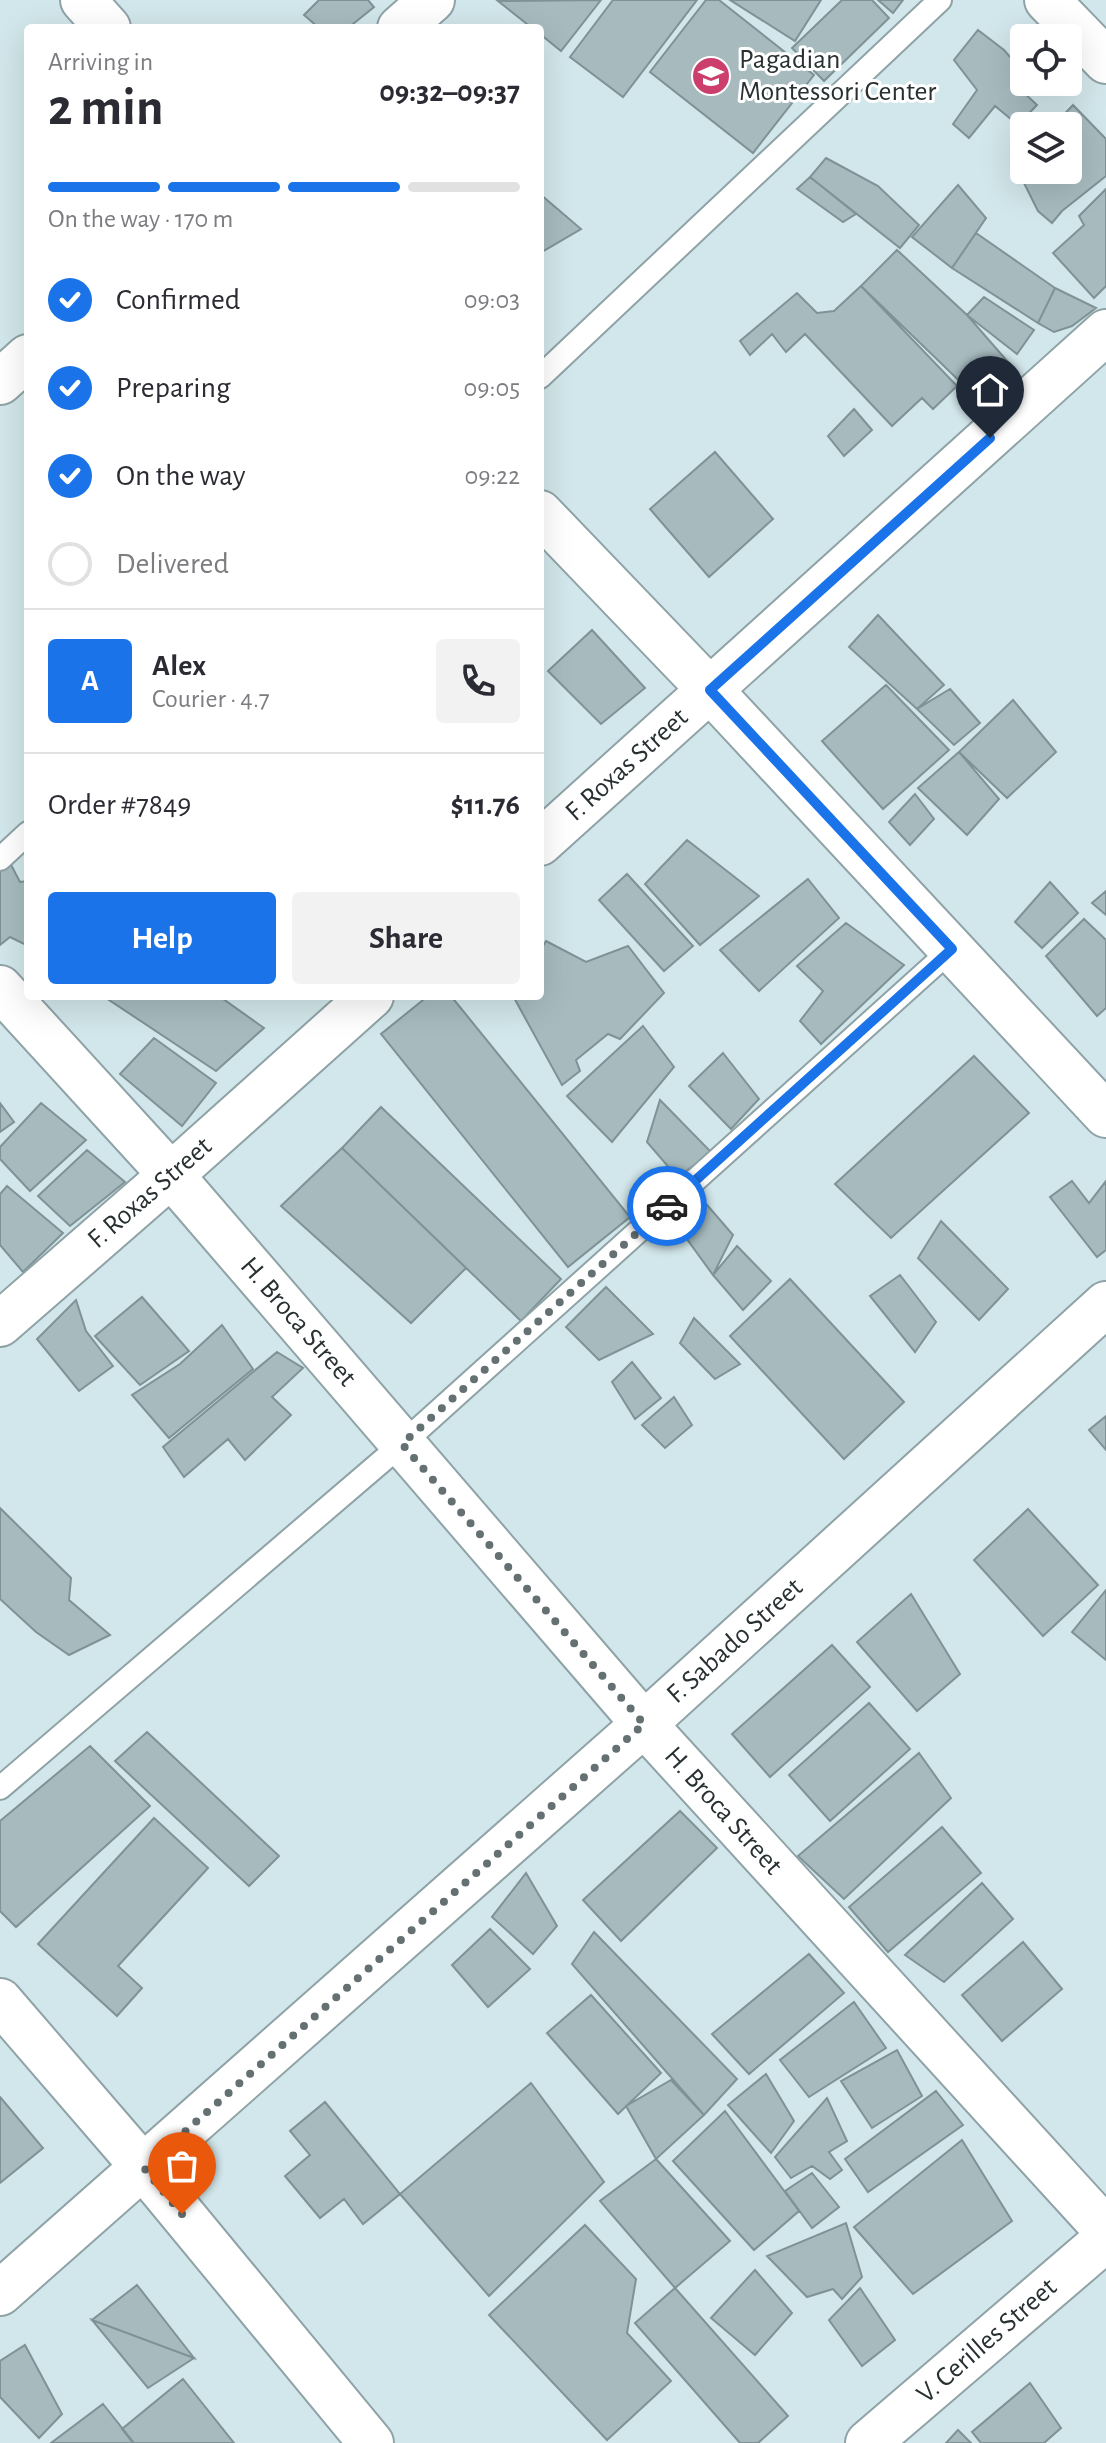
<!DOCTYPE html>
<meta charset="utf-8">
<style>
body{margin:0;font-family:"Alegreya Sans",sans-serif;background:#f2f2f3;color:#2b2b33;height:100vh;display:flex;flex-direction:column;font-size:30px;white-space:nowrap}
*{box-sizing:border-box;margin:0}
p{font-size:26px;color:#7c7c81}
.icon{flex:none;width:44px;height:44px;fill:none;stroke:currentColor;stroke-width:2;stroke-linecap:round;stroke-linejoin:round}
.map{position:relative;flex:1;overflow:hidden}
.panel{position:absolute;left:24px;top:24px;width:520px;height:976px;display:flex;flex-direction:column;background:#fff;border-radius:8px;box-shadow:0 8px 32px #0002}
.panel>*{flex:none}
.controls{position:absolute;left:1010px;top:24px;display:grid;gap:16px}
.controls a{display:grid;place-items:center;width:72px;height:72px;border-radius:8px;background:#fff;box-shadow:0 8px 32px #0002;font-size:40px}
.pin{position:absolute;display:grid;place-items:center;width:68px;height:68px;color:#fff;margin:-82px -34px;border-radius:50% 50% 50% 0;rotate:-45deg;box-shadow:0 0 8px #0007}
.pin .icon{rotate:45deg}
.courier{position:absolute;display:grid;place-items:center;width:80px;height:80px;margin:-40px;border:6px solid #1a73e8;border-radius:50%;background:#fff;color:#222;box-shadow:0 2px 10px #0007}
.overview em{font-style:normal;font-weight:600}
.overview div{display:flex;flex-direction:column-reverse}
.overview{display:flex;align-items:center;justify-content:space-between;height:136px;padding:0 24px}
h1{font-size:52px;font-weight:600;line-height:60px}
.bar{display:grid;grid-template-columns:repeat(4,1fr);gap:12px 8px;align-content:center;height:96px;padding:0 24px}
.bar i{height:10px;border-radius:6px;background:#e1e1e2}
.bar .current{background:#1a73e8}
.bar p{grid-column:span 4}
.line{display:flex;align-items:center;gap:20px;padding:0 24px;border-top:2px solid #e1e1e2}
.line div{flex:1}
.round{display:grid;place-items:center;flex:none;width:84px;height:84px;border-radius:8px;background:#f2f2f3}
ol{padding:0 24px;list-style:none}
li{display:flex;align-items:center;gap:24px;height:88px}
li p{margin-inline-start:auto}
li .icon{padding:8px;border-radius:50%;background:#1a73e8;color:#fff;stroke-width:4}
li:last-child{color:#7c7c81}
li i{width:44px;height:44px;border:4px solid #e1e1e2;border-radius:50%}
.button{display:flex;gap:16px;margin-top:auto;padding:16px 24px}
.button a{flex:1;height:92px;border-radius:8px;background:#1a73e8;color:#fff;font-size:32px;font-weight:600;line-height:92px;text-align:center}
.button a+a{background:#f2f2f3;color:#2b2b33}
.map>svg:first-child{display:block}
.building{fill:#a7bbbf;stroke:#7f9296;stroke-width:2}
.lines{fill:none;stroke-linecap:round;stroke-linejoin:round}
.service-casing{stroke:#8fa3a7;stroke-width:26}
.minor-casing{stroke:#8fa3a7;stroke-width:48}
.tertiary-casing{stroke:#8fa3a7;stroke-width:48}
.service{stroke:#fff;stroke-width:22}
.minor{stroke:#fff;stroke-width:44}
.tertiary{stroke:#fff;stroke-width:44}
.done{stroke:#647072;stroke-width:8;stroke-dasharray:0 14.4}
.route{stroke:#1a73e8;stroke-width:10}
.labels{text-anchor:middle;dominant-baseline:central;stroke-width:6;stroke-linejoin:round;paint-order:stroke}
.poi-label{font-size:28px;fill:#283031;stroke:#fff;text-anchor:start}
.street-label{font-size:28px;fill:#283031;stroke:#fff}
</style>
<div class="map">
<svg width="1106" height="2443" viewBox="0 0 1106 2443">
<rect width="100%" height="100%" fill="#d2e7eb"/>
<path class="building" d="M 319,0 L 368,0 L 374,7 L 348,28 L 319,28 L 304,15 Z
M 601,0 L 561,51 L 540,34 L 540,28 L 532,28 L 498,1 Z
M 613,0 L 697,0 L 623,97 L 570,57 Z
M 706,0 L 719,0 L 814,75 L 753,153 L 650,72 Z
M 730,0 L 821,0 L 795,41 Z
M 842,0 L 872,0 L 889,18 L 824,81 L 792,48 Z
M 878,0 L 903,0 L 893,13 Z
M 978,30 L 1004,50 L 1024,73 L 1024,77 L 1017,86 L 1037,105 L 1018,125 L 995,106 L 969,138 L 953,124 L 977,90 L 954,60 Z
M 1073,105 L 1106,139 L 1106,176 L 1062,211 L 1052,223 L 1038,211 L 1015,165 L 1024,156 L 1024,170 L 1068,170 L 1068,126 L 1053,126 Z
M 826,158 L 878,186 L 919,225 L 900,248 L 810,177 Z
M 810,177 L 856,214 L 843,222 L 797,189 Z
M 958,185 L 986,218 L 952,268 L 912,237 Z
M 1106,189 L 1106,286 L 1094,298 L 1053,253 L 1084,225 L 1079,216 Z
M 540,194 L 581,229 L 540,253 Z
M 976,233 L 1055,288 L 1038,323 L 952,268 Z
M 897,250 L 967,315 L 1008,362 L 974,395 L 861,286 Z
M 861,286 L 957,386 L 933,409 L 922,398 L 892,426 L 805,334 L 786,352 L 772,334 L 750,355 L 740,341 L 797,293 L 817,313 L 834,311 Z
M 1055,288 L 1096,308 L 1072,326 L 1054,332 L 1038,323 Z
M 984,297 L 1034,330 L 1017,354 L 967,315 Z
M 854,409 L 872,430 L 844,456 L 828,436 Z
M 715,452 L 773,519 L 709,577 L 650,509 Z
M 878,615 L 944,685 L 917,709 L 849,647 Z
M 592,630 L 645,688 L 601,724 L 548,671 Z
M 886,685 L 949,750 L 883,809 L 822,741 Z
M 950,689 L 980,723 L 954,745 L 917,709 Z
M 1013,700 L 1056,752 L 1007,798 L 959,752 Z
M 959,752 L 999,799 L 967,835 L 918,788 Z
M 915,794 L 934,819 L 910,845 L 889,822 Z
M 687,840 L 759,896 L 700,945 L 645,884 Z
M 9,861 L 20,882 L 28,881 L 28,946 L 10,937 L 0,945 L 0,868 Z
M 627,874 L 693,946 L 664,971 L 599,900 Z
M 808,879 L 839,918 L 759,991 L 720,950 Z
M 1050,882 L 1078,913 L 1042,948 L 1015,922 Z
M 1106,891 L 1106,915 L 1092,903 Z
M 1084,919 L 1106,940 L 1106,1008 L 1097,1016 L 1046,956 Z
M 846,923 L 904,965 L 821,1044 L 800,1021 L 823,991 L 797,966 Z
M 546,941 L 586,962 L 628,946 L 664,993 L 620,1039 L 608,1034 L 576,1060 L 580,1071 L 562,1085 L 513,996 L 540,996 L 540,951 Z
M 103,996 L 219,996 L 264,1028 L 216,1071 Z
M 428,996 L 451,996 L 630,1217 L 568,1267 L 381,1034 Z
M 643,1026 L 674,1067 L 612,1142 L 567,1096 Z
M 154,1038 L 216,1083 L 182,1126 L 120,1074 Z
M 723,1053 L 759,1099 L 731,1129 L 689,1086 Z
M 974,1056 L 1029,1113 L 891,1238 L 835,1184 Z
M 660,1100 L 712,1153 L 677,1177 L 647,1142 Z
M 0,1103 L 14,1122 L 0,1132 Z
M 41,1103 L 86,1140 L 30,1191 L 0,1159 L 0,1147 Z
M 381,1107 L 561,1279 L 521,1321 L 342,1148 Z
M 342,1148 L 466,1268 L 411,1323 L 281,1206 Z
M 87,1150 L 125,1182 L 70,1226 L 38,1196 Z
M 1072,1181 L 1089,1203 L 1106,1181 L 1106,1250 L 1097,1257 L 1050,1197 Z
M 7,1186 L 63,1233 L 23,1272 L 0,1245 L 0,1194 Z
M 701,1198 L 733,1235 L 713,1275 L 676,1224 Z
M 941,1221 L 1008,1289 L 979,1320 L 918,1258 Z
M 737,1246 L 771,1281 L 743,1310 L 713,1275 Z
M 900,1275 L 936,1322 L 915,1352 L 870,1296 Z
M 790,1279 L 904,1402 L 844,1459 L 730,1336 Z
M 606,1287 L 653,1334 L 599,1360 L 566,1327 Z
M 142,1297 L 189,1351 L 140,1385 L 95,1336 Z
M 76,1300 L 86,1331 L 113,1366 L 79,1391 L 37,1339 Z
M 694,1318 L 740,1364 L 715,1379 L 680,1343 Z
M 222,1325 L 253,1369 L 169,1438 L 132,1395 L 180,1364 Z
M 277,1352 L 303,1368 L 272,1397 L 291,1415 L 245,1460 L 228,1439 L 184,1477 L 163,1447 Z
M 632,1362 L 661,1398 L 635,1419 L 612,1382 Z
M 674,1397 L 692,1425 L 665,1448 L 642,1425 Z
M 1106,1416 L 1106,1450 L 1089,1430 Z
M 0,1508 L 71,1578 L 69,1600 L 110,1635 L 69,1655 L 36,1632 L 0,1599 Z
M 1028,1509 L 1098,1585 L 1043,1636 L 974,1560 Z
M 1106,1590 L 1106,1660 L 1072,1632 Z
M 911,1594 L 960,1674 L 917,1711 L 857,1642 Z
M 832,1645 L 870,1687 L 770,1777 L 732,1734 Z
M 869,1703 L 910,1749 L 830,1821 L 789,1775 Z
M 147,1732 L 279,1856 L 249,1886 L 115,1761 Z
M 90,1746 L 150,1806 L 16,1927 L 0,1911 L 0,1821 Z
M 919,1753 L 951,1798 L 844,1899 L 798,1856 Z
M 680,1811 L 717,1848 L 621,1941 L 583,1900 Z
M 154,1818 L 208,1868 L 118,1966 L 142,1988 L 117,2016 L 38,1944 Z
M 942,1827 L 981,1873 L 888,1952 L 849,1907 Z
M 526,1873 L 557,1926 L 533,1954 L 492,1917 Z
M 982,1883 L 1013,1919 L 944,1982 L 905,1955 Z
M 490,1929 L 530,1969 L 488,2007 L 452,1965 Z
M 594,1932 L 737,2079 L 704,2115 L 572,1964 Z
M 1023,1942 L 1062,1989 L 1002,2041 L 962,1995 Z
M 809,1954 L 844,1993 L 749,2074 L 712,2034 Z
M 591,1995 L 661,2073 L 618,2114 L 547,2033 Z
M 854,2002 L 886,2048 L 809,2097 L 780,2060 Z
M 897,2050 L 922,2096 L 872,2128 L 841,2081 Z
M 766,2074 L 794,2121 L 771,2153 L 728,2105 Z
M 671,2080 L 704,2115 L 656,2159 L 626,2106 Z
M 531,2083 L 604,2182 L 489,2296 L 400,2194 Z
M 936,2091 L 963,2125 L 868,2192 L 845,2159 Z
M 0,2097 L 43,2148 L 0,2183 Z
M 827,2098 L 847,2141 L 829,2152 L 842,2170 L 830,2179 L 812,2166 L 791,2178 L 775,2157 Z
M 325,2102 L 400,2194 L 363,2224 L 344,2199 L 320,2218 L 285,2176 L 310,2155 L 290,2131 Z
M 725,2111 L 799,2211 L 754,2250 L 673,2161 Z
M 962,2140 L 1012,2221 L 913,2294 L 854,2227 Z
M 656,2159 L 730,2241 L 675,2288 L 600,2201 Z
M 812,2173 L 839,2207 L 812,2228 L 785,2191 Z
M 846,2223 L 862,2277 L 842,2299 L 833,2289 L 807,2297 L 767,2256 Z
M 585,2225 L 636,2279 L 627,2333 L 671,2381 L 607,2440 L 489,2315 Z
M 755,2270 L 792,2313 L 755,2355 L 711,2318 Z
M 137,2285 L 194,2358 L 92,2320 Z
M 675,2288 L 788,2416 L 758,2443 L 740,2443 L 635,2323 Z
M 860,2288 L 895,2340 L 862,2366 L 829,2320 Z
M 92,2320 L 194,2358 L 148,2388 Z
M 25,2345 L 62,2414 L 39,2438 L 0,2397 L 0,2361 Z
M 183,2379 L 234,2443 L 133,2443 L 122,2429 Z
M 1030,2383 L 1061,2428 L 1044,2443 L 981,2443 L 972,2432 Z
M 103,2404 L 134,2443 L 51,2443 Z
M 958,2430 L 971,2443 L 946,2443 Z"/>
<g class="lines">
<defs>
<path id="service" d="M 540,377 L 940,0
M 0,859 L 28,833
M 0,1788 L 402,1444 L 952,949"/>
<path id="minor" d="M 83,0 L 108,28
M 400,28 L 432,0
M 0,382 L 28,357
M 540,513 L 710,690 L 1106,1115
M 540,843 L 1106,332
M 0,988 L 171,1175 L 644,1724 L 1106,2230
M 0,1324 L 171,1175 L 371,996
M 0,2001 L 144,2168 L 371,2443
M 0,2293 L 644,1724 L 1106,1304
M 868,2443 L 1106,2239"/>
<path id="tertiary" d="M 1047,0 L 1106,61"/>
</defs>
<use href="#service" class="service-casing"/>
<use href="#minor" class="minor-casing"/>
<use href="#tertiary" class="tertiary-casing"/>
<use href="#service" class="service"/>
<use href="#minor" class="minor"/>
<use href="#tertiary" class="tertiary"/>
</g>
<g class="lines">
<path class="done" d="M 182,2214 L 144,2168 L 644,1724 L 402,1444 L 667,1206"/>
<path class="route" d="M 667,1206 L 952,949 L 710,690 L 990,438"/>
</g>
<defs>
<symbol id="school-disc" viewBox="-11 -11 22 22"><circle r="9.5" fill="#cc3e6b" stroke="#fff"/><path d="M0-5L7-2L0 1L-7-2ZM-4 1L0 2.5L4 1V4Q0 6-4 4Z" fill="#fff"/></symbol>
</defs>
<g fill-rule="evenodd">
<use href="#school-disc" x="689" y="54" width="44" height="44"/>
</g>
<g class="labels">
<g class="poi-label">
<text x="739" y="60">Pagadian<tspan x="739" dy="32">Montessori Center</tspan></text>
</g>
<g class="street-label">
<text transform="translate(627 765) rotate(-42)">F. Roxas Street</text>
<text transform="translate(150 1193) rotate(-41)">F. Roxas Street</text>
<text transform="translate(298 1322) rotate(49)">H. Broca Street</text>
<text transform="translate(735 1641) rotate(-42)">F. Sabado Street</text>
<text transform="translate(723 1811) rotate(48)">H. Broca Street</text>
<text transform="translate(987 2341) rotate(-41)">V. Cerilles Street</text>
</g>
</g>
</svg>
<div class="controls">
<a><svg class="icon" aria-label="locate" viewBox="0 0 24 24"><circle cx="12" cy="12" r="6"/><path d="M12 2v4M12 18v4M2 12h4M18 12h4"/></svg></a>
<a><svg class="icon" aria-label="layers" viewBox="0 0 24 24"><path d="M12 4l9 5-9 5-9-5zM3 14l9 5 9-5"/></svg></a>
</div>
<div class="pin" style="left:182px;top:2214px;background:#ea580c"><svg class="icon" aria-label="bag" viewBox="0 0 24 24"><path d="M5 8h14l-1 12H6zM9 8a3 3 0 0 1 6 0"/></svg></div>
<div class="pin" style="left:990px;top:438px;background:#1f2937"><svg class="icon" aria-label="home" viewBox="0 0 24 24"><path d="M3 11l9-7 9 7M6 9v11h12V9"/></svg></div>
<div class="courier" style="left:667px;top:1206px"><svg class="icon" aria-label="car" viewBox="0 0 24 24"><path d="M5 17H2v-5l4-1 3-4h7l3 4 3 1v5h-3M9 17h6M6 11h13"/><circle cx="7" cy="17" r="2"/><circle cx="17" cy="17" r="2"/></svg></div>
<section class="panel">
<div class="overview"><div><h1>2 min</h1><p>Arriving in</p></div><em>09:32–09:37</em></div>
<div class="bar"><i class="current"></i><i class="current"></i><i class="current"></i><i></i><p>On the way · 170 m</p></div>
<ol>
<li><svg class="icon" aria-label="check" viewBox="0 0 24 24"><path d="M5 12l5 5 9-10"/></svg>Confirmed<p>09:03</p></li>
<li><svg class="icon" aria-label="check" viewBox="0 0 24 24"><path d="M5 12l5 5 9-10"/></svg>Preparing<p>09:05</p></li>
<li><svg class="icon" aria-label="check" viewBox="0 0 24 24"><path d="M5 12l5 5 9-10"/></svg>On the way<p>09:22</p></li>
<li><i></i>Delivered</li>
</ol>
<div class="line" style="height:144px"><b class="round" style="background:#1a73e8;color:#fff">A</b><div><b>Alex</b><p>Courier · 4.7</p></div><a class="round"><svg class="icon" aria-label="phone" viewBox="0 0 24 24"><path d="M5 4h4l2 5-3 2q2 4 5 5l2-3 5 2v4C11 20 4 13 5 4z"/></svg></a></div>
<div class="line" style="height:104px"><div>Order #7849</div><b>$11.76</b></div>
<div class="button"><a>Help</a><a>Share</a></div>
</section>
</div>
